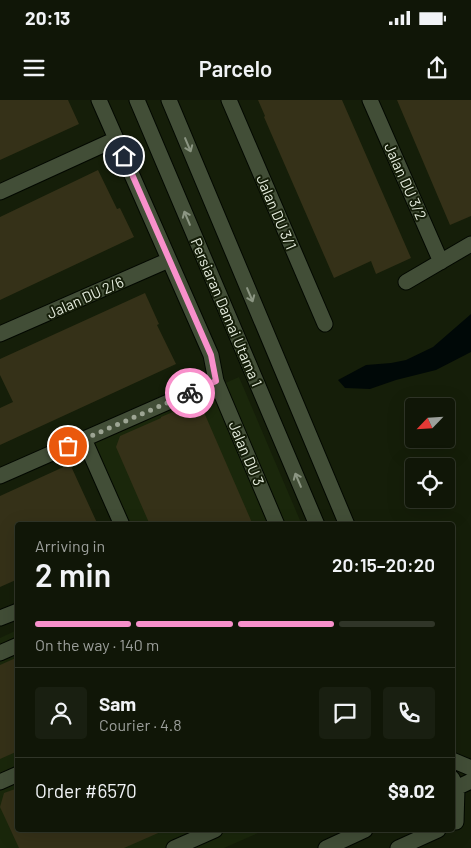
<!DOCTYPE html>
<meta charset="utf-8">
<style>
body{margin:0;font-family:Barlow,sans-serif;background:#191f11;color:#f1f3f6;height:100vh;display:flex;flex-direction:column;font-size:19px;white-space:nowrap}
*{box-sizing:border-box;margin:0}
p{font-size:16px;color:#9c9f9b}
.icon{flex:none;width:28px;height:28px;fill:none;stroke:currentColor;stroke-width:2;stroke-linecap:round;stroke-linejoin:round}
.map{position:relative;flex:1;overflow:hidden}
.details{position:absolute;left:15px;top:422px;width:440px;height:310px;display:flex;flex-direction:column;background:#101607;border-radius:5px;box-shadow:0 5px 20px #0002,0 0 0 1px #303528}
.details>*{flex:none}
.needle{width:32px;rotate:245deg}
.tools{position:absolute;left:405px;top:298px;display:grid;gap:10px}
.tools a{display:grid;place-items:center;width:50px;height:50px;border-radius:5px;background:#101607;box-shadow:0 5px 20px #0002,0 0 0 1px #303528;font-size:25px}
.pin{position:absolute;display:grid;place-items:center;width:42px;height:42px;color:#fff;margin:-21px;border:2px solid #fff;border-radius:50%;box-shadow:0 1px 5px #0007}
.courier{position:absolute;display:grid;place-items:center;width:50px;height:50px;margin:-25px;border:4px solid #f890cb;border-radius:50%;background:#fff;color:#222;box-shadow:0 1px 6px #0007}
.head em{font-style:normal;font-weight:600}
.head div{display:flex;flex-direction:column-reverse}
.head{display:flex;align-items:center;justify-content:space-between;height:85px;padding:0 20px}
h1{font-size:32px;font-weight:600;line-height:38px}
.bar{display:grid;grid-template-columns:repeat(4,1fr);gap:8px 5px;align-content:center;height:60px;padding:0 20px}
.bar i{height:6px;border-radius:4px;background:#303528}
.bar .selected{background:#f890cb}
.bar p{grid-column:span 4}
.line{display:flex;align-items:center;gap:12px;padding:0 20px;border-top:1px solid #303528}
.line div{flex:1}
.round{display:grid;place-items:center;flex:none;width:52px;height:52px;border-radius:5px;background:#191f11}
.status{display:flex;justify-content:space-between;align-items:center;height:35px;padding:0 25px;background:#101607;direction:ltr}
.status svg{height:14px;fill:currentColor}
header{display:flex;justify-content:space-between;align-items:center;height:65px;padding:0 20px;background:#101607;font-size:22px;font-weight:600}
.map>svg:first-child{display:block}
.built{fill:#1a270b}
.water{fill:#000807}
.building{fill:#353118}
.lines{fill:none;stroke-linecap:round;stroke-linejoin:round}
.minor-casing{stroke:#030800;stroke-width:17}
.minor{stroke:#424e37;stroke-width:15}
.oneway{stroke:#8c9683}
.done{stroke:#9da594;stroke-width:5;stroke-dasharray:0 9}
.route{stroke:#f890cb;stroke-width:6}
.labels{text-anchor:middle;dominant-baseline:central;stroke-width:4;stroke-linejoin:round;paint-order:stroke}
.street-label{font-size:15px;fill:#e6eddf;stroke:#151e09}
</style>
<div class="status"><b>20:13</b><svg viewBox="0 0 49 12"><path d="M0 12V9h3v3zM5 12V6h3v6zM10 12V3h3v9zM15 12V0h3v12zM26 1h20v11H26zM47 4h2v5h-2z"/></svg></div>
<header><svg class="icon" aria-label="menu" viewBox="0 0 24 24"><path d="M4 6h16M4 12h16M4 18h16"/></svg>Parcelo<svg class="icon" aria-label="share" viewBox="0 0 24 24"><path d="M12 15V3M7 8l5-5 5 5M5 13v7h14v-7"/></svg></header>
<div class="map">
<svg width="471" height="748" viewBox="0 0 471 748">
<rect width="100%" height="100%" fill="#151e09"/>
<path class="built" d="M 239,277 L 302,425 L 114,425 L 80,347 Z
M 17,530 L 18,730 L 265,730 L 224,748 L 0,748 L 0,538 Z"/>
<path class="water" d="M 471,214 L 471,252 L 436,270 L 396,280 L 370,289 L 345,288 L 338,280 L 366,265 L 391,263 L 406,260 L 433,247 Z"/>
<path class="building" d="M 0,0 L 68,0 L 79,24 L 0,60 Z
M 258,0 L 342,0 L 411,158 L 376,174 L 371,161 L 334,178 L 264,17 L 265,16 Z
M 397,0 L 471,0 L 471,116 L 450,125 Z
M 98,70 L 117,109 L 120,108 L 134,137 L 0,200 L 0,117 Z
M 145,193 L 159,224 L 157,225 L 176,264 L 0,345 L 0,308 L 13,302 L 0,275 L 0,259 Z
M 187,306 L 203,310 L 253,425 L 150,425 L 116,347 L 120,336 L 161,318 L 161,317 Z
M 70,364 L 98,425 L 18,425 L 18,479 L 0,487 L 0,396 Z
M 18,557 L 18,651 L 0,659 L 0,565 Z
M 18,688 L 18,730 L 165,730 L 124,748 L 19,748 L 0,707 L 4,693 Z"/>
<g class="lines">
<defs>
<path id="minor" d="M 99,0 L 211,255 L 216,281 L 277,425
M 137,0 L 317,425
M 169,0 L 347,425
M 229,0 L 325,224
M 370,0 L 441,162
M 0,92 L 116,39
M 406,182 L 471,144
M 0,234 L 169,160
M 84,339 L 122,425
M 0,376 L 216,281
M 0,518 L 18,511
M 0,553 L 18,545
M 452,660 L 471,668
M 452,678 L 457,688 L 456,722
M 0,682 L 18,674
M 452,690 L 471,681
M 174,748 L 215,730
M 326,748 L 365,730
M 398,748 L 438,730"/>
</defs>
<use href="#minor" class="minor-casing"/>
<use href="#minor" class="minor"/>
</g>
<defs><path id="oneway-shaft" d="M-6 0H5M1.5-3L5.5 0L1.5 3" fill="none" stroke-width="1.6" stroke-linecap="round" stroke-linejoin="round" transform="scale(1.25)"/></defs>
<g class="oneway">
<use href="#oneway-shaft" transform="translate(188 45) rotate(67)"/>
<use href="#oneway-shaft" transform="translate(187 118) rotate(-113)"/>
<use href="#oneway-shaft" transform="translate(250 195) rotate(67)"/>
<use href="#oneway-shaft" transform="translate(298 380) rotate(-113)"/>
</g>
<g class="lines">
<path class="done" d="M 68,346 L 190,293"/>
<path class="route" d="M 124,56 L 211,255 L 216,281 L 190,293"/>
</g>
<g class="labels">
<g class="street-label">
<text transform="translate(406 81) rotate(66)">Jalan DU 3/2</text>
<text transform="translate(277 112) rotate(67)">Jalan DU 3/1</text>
<text transform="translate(85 197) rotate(-24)">Jalan DU 2/6</text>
<text transform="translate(227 212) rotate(67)">Persiaran Damai Utama 1</text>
<text transform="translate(247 353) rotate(67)">Jalan DU 3</text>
</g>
</g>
</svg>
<div class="tools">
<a><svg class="needle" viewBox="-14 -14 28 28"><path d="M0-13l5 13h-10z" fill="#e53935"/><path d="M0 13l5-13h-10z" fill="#9c9f9b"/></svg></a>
<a><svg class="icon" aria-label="locate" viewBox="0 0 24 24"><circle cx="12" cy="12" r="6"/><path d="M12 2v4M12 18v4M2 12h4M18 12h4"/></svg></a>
</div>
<div class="pin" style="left:68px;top:346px;background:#ea580c"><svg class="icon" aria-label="bag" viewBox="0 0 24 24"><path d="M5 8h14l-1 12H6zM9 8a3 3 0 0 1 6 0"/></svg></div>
<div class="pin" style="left:124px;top:56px;background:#1f2937"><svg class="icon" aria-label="home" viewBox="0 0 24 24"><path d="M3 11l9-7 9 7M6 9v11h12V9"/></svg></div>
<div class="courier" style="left:190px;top:293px"><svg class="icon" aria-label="bike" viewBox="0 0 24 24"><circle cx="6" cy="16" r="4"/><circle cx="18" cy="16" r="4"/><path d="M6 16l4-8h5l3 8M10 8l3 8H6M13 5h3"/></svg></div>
<section class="details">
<div class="head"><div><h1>2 min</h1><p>Arriving in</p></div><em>20:15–20:20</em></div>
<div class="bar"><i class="selected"></i><i class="selected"></i><i class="selected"></i><i></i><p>On the way · 140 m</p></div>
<div class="line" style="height:90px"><a class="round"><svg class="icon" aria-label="person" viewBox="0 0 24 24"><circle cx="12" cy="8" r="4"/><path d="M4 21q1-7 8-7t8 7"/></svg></a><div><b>Sam</b><p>Courier · 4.8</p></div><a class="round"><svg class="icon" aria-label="chat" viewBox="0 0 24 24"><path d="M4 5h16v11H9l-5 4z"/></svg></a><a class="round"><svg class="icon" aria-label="phone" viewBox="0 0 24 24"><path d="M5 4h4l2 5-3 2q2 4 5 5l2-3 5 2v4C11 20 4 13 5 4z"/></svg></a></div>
<div class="line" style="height:65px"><div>Order #6570</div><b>$9.02</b></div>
</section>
</div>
